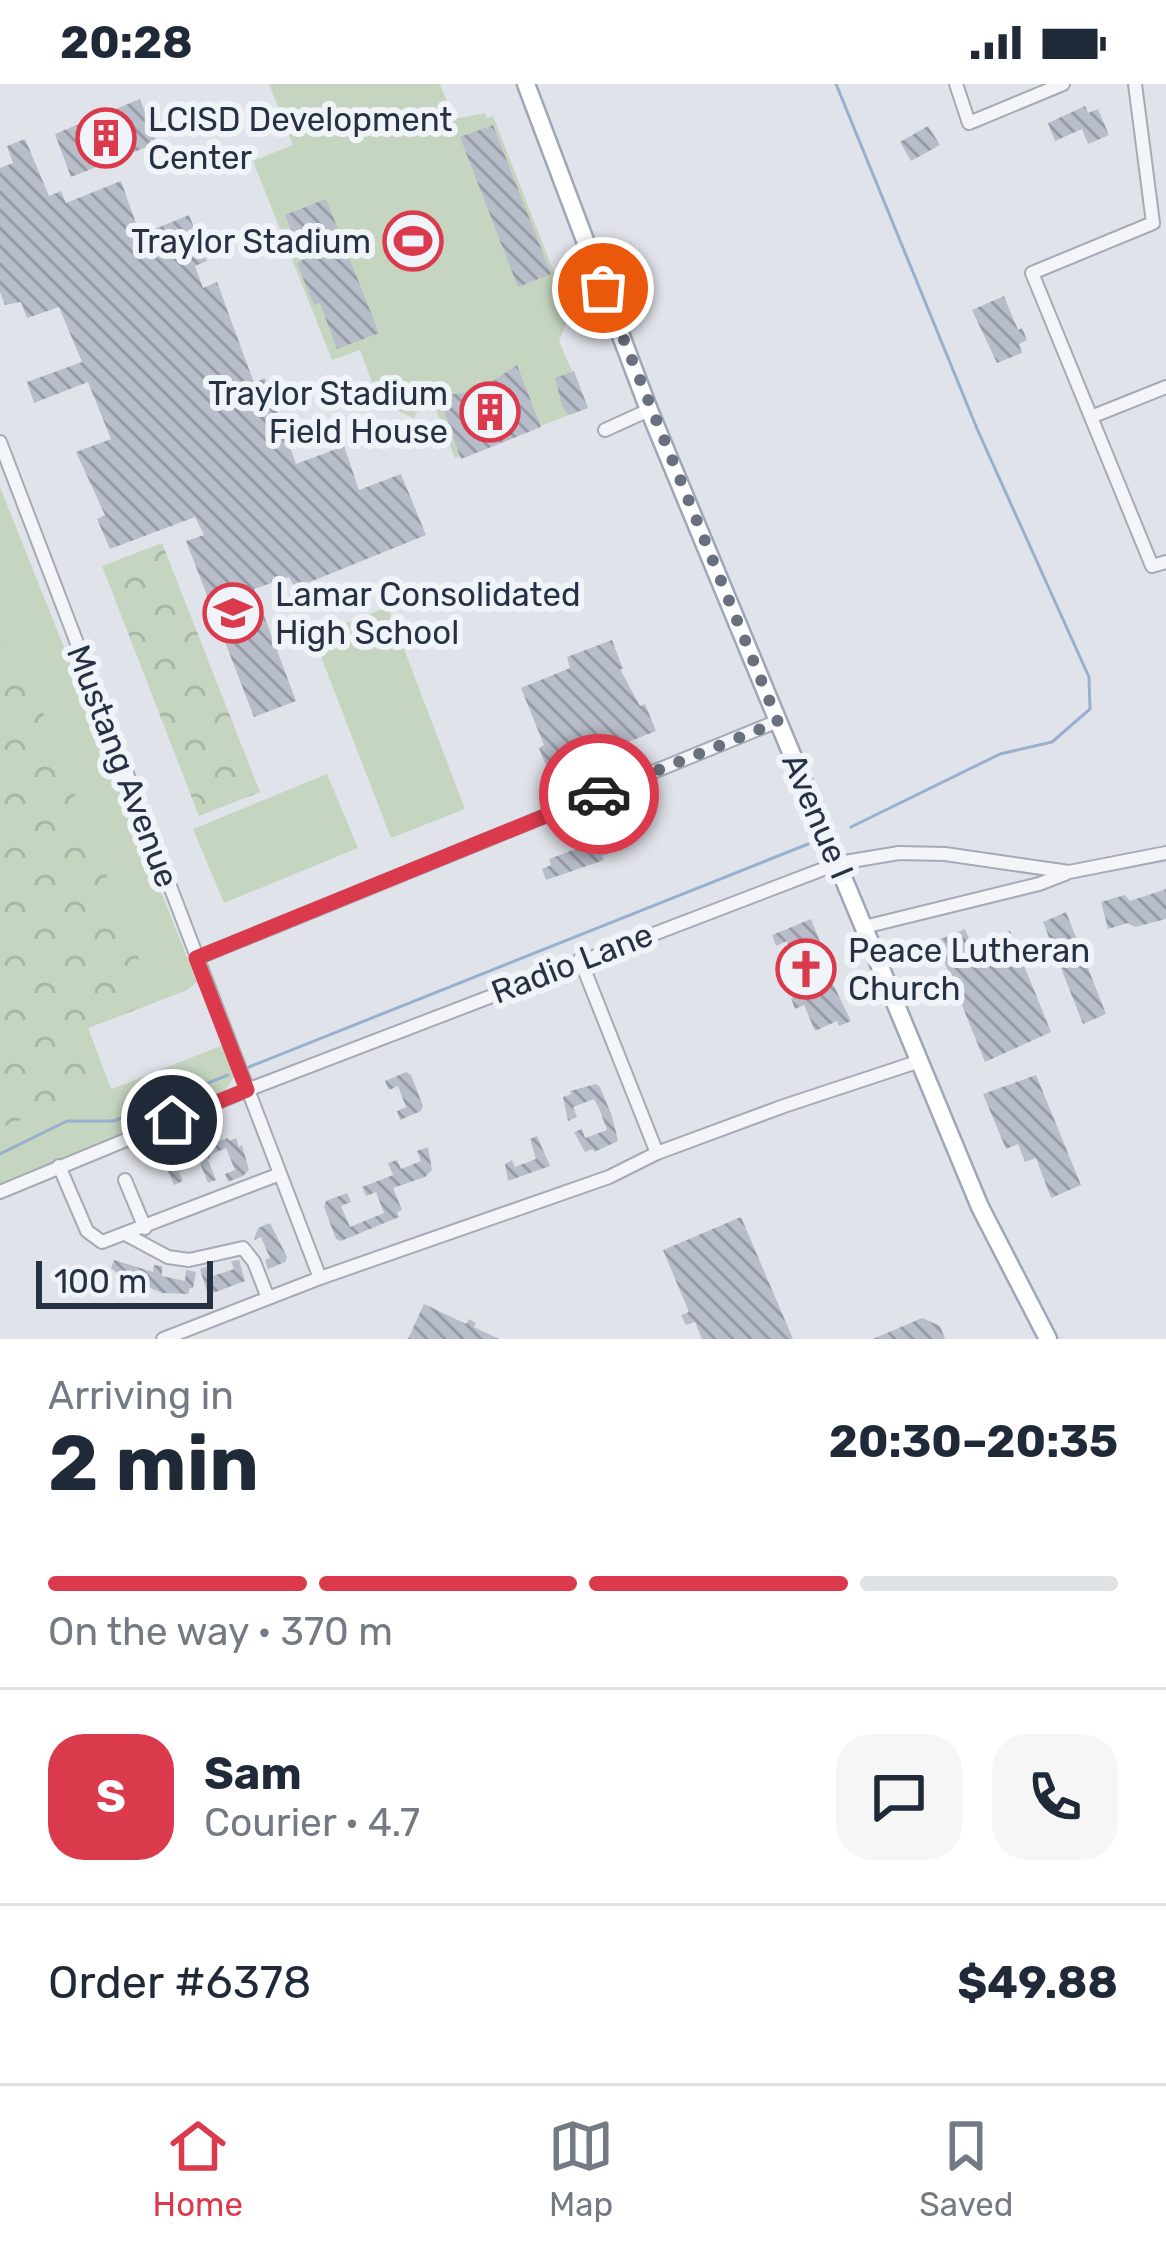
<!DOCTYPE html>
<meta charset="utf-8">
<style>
body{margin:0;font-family:Rubik,sans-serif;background:#f6f6f7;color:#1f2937;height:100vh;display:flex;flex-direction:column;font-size:45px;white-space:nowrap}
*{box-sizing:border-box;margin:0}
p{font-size:39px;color:#747a83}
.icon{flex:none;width:66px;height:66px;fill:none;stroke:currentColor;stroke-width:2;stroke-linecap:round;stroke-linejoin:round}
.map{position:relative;height:1255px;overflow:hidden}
.side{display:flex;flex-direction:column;background:#fff;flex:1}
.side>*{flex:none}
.scale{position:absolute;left:36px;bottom:30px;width:177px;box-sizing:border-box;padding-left:12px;border:6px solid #273144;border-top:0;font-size:33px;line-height:42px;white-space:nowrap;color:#273144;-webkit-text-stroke:9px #f0f3f8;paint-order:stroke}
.pin{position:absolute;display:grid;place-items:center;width:102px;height:102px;color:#fff;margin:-51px;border:6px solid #fff;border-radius:50%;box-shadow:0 3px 12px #0007}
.courier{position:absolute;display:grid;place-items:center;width:120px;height:120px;margin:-60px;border:9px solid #db3a4d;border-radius:50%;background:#fff;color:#222;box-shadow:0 3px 15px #0007}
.head em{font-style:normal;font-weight:700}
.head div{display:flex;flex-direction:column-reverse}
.head{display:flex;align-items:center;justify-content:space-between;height:204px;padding:0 48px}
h1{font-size:78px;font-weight:700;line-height:90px}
.bar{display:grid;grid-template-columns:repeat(4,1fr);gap:18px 12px;align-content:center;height:144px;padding:0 48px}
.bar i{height:15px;border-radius:9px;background:#e0e1e3}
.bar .current{background:#db3a4d}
.bar p{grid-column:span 4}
.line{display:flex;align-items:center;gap:30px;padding:0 48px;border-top:3px solid #e0e1e3}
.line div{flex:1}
.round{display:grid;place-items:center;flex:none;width:126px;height:126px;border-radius:36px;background:#f6f6f7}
.status{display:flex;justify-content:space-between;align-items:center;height:84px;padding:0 60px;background:#fff;direction:ltr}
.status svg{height:33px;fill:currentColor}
.tabs{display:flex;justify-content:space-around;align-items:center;height:168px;border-top:3px solid #e0e1e3;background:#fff;font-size:33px;color:#747a83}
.tabs a{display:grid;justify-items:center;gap:6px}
.tabs .current{color:#db3a4d}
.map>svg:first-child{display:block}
.green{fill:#c5d5c0}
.forest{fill:url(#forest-crowns)}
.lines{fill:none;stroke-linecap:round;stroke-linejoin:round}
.stream{stroke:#98b0ce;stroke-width:3}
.building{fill:url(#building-back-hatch)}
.minor-casing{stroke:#a5abb5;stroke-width:16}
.major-casing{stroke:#9ea7b7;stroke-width:21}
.minor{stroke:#f3f5f8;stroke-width:12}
.major{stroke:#fff;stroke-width:16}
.done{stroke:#68707e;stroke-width:12;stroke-dasharray:0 21.6}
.route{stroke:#db3a4d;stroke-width:15}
.labels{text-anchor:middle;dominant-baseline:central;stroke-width:12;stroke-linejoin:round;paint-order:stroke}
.poi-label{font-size:33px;fill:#273144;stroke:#f0f3f8;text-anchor:start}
.street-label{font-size:33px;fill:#273144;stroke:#f0f3f8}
</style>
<div class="status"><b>20:28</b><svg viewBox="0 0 49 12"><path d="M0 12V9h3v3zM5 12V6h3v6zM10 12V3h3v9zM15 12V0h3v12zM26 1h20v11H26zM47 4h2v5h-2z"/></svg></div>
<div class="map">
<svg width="1166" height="1255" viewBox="0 0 1166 1255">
<defs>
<pattern id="forest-crowns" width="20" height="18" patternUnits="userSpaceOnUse" patternTransform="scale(3)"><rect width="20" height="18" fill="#c5d5c0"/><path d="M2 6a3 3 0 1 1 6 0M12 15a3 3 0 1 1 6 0" fill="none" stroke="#a9b7a6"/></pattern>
<pattern id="building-back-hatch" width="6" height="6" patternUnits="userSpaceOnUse" patternTransform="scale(3)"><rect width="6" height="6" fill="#b7bdc9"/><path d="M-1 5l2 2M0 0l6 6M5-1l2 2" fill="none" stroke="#959aa5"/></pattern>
</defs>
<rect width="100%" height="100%" fill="#e0e4ea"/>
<path class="green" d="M 269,0 L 440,0 L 454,35 L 485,29 L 487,34 L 493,32 L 573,237 L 566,240 L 559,257 L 588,324 L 455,374 L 433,319 L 422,316 L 414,334 L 387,322 L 382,324 L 360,266 L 332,276 L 253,77 L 293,61 Z
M 0,403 L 197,898 L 187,906 L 88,944 L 109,1000 L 112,1005 L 223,961 L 234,992 L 224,1009 L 0,1100 Z
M 388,523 L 465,725 L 391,754 L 313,552 Z
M 327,690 L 358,764 L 224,819 L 193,745 Z"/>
<path class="forest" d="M 162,459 L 260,708 L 199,732 L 102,482 Z
M 0,543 L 33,629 L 42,626 L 76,713 L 73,724 L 93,776 L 102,781 L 156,918 L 88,944 L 109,1000 L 0,1044 Z"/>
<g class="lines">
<path class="stream" d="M 836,0 L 978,347 L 1089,593 L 1090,625 L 1052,658 L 1000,670 L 851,743
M 249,983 L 808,760
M 0,1070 L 67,1037 L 114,1037 L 228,991"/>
</g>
<path class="building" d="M 140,15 L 157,59 L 71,93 L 55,50 Z
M 1085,22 L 1088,29 L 1098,25 L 1109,51 L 1088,60 L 1082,45 L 1055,57 L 1048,39 Z
M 493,41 L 551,190 L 518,203 L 460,53 Z
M 928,42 L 940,61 L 911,77 L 900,58 Z
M 25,55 L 49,112 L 61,107 L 66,119 L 121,97 L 140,151 L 189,131 L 207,177 L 195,182 L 203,204 L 217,198 L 254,299 L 265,294 L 296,380 L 344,362 L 359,406 L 401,390 L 426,451 L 295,504 L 289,493 L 254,505 L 296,617 L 254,633 L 186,457 L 204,451 L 195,433 L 110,465 L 97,435 L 105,431 L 76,368 L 111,355 L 88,298 L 34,319 L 27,298 L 82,278 L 59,223 L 27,234 L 21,218 L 5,221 L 0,208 L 0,84 L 13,79 L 7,62 Z
M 326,115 L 379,249 L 337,265 L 320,219 L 314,221 L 297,179 L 303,176 L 285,131 Z
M 1004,212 L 1018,246 L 1022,244 L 1027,256 L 1019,260 L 1022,269 L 997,279 L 972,226 Z
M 517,281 L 541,343 L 461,375 L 439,313 L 481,305 Z
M 574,287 L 588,324 L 569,331 L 563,324 L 555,294 Z
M 612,556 L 623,585 L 620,585 L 640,622 L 645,620 L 656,647 L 549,689 L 539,664 L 544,661 L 521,604 L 570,584 L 567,573 Z
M 611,752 L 616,766 L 602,772 L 604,776 L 546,796 L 542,785 L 551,781 L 549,775 Z
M 1166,805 L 1166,835 L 1135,843 L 1128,839 L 1108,845 L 1101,818 L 1125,811 L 1130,817 Z
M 1066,828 L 1106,930 L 1083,940 L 1043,838 Z
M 811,835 L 822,863 L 808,870 L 822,905 L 833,900 L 851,937 L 839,942 L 837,937 L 815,947 L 804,921 L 795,925 L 791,914 L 808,907 L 787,857 L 776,862 L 772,851 Z
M 965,845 L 972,862 L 1010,847 L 1051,948 L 985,978 L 936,857 Z
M 406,988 L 411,991 L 423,1022 L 421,1027 L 400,1036 L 397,1027 L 406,1023 L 398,1002 L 389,1006 L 385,997 Z
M 1036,991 L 1081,1101 L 1051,1114 L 1036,1074 L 1025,1078 L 1018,1060 L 1006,1065 L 983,1010 Z
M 596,1000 L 600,1003 L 612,1032 L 618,1057 L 594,1068 L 593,1065 L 585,1068 L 574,1048 L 582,1045 L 585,1054 L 607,1046 L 599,1024 L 594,1015 L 573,1023 L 577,1033 L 568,1037 L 563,1013 L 571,1010 L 570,1007 Z
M 537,1052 L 550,1082 L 508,1097 L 505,1080 L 512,1076 L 515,1083 L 536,1075 L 530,1055 Z
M 228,1054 L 229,1057 L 236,1054 L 239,1063 L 242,1061 L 249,1086 L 243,1092 L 228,1098 L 225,1090 L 235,1086 L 226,1064 L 212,1070 L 208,1076 L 216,1096 L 208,1099 L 200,1079 L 179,1088 L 183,1097 L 174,1101 L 165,1080 L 168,1075 Z
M 428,1063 L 432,1086 L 425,1093 L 393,1104 L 402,1126 L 397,1128 L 399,1133 L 341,1157 L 336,1155 L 324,1123 L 326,1117 L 347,1109 L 351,1118 L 341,1122 L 350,1143 L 384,1129 L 376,1108 L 366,1112 L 362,1103 L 393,1091 L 388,1079 L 397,1076 L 401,1085 L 421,1077 L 417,1067 Z
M 741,1133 L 793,1255 L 702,1255 L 695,1238 L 686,1241 L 681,1231 L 689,1228 L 663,1166 Z
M 270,1139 L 287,1173 L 285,1178 L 268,1185 L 265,1176 L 270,1174 L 261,1153 L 254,1156 L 258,1144 Z
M 114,1176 L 153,1188 L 154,1181 L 162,1182 L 162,1192 L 185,1197 L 186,1186 L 196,1188 L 193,1204 L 190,1204 L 188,1210 L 162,1209 L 118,1190 L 111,1184 Z
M 239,1176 L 245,1197 L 213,1209 L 207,1208 L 200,1185 L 209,1182 L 213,1192 L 234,1185 L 231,1177 Z
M 424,1220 L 466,1240 L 469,1235 L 476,1239 L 474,1243 L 499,1255 L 408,1255 Z
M 922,1234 L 940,1242 L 945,1255 L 873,1255 Z"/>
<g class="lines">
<defs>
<path id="minor" d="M 956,0 L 969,39 L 1063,0
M 1135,0 L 1153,139 L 1032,189 L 1152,482 L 1166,478
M 1091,333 L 1166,303
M 605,346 L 649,326
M 0,358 L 320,1194
M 864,843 L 1039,800 L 1065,790
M 197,874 L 778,637
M 580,875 L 657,1069
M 59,1082 L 87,1147 L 102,1158 L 280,1090
M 125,1096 L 145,1144
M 0,1108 L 247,1006 L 839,779 L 899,769 L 945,770 L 1069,788 L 1166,769
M 127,1151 L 168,1173 L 189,1176 L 243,1164 L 254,1178 L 268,1214
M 163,1255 L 320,1194 L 609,1093 L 657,1069 L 784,1022 L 920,977"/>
<path id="major" d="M 526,0 L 649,326 L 778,637 L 980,1123 L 1048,1255"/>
</defs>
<use href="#minor" class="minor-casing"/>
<use href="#major" class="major-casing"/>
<use href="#minor" class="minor"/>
<use href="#major" class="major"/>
</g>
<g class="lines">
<path class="done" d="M 599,710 L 778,638 L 603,204"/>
<path class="route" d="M 172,1036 L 247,1006 L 196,874 L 599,710"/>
</g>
<defs>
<symbol id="building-ring" viewBox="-11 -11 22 22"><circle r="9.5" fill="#f0f3f8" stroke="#db3a4d" stroke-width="1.5"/><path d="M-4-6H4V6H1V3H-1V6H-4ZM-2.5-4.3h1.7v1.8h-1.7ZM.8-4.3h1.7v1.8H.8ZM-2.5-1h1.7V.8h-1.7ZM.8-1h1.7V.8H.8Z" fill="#db3a4d"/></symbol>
<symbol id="stadium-ring" viewBox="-11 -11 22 22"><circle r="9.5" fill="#f0f3f8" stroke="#db3a4d" stroke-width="1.5"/><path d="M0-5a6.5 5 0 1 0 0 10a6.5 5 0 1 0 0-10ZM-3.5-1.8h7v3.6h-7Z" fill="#db3a4d"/></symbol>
<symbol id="school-ring" viewBox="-11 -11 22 22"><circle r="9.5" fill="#f0f3f8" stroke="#db3a4d" stroke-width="1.5"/><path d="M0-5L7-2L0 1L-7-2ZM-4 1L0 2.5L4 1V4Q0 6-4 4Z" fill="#db3a4d"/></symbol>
<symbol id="church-ring" viewBox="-11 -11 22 22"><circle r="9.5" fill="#f0f3f8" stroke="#db3a4d" stroke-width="1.5"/><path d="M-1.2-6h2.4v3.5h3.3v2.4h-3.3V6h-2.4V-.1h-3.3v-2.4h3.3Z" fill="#db3a4d"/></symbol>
</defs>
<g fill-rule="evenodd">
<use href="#building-ring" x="73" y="21" width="66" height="66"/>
<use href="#stadium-ring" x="380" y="124" width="66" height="66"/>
<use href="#building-ring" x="457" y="295" width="66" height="66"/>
<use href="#school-ring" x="200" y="496" width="66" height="66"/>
<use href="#church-ring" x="773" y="852" width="66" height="66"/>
</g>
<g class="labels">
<g class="poi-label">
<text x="148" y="35">LCISD Development<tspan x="148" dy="38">Center</tspan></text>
<text x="371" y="157" text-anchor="end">Traylor Stadium</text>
<text x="448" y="309" text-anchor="end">Traylor Stadium<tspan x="448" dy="38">Field House</tspan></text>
<text x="275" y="510">Lamar Consolidated<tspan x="275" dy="38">High School</tspan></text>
<text x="848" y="866">Peace Lutheran<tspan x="848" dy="38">Church</tspan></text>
</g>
<g class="street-label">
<text transform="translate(123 682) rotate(69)">Mustang Avenue</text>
<text transform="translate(818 732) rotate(67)">Avenue I</text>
<text transform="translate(572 879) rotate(-21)">Radio Lane</text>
</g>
</g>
</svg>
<div class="scale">100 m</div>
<div class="pin" style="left:603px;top:204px;background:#ea580c"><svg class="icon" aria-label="bag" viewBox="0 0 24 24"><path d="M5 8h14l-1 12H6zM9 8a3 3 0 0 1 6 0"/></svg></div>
<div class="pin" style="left:172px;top:1036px;background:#1f2937"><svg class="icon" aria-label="home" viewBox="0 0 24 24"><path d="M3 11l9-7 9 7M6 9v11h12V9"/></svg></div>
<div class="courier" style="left:599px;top:710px"><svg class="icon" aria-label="car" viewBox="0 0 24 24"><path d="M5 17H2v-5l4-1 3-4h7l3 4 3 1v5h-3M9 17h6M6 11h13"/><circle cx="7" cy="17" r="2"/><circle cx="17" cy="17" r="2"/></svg></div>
</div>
<section class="side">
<div class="head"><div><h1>2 min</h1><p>Arriving in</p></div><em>20:30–20:35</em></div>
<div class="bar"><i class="current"></i><i class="current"></i><i class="current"></i><i></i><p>On the way · 370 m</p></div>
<div class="line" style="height:216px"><b class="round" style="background:#db3a4d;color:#fff">S</b><div><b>Sam</b><p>Courier · 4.7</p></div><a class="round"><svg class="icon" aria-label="chat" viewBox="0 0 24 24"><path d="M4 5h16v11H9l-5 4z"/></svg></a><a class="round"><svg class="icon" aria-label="phone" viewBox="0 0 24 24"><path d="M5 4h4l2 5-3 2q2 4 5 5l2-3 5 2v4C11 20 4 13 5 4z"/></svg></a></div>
<div class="line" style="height:156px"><div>Order #6378</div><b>$49.88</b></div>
</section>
<nav class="tabs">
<a class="current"><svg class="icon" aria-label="home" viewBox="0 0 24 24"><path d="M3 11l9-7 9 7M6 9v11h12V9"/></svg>Home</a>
<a><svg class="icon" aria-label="map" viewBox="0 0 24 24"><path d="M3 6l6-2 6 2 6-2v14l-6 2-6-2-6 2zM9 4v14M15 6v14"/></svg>Map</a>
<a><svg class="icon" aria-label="saved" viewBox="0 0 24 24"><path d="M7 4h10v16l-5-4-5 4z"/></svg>Saved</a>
</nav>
